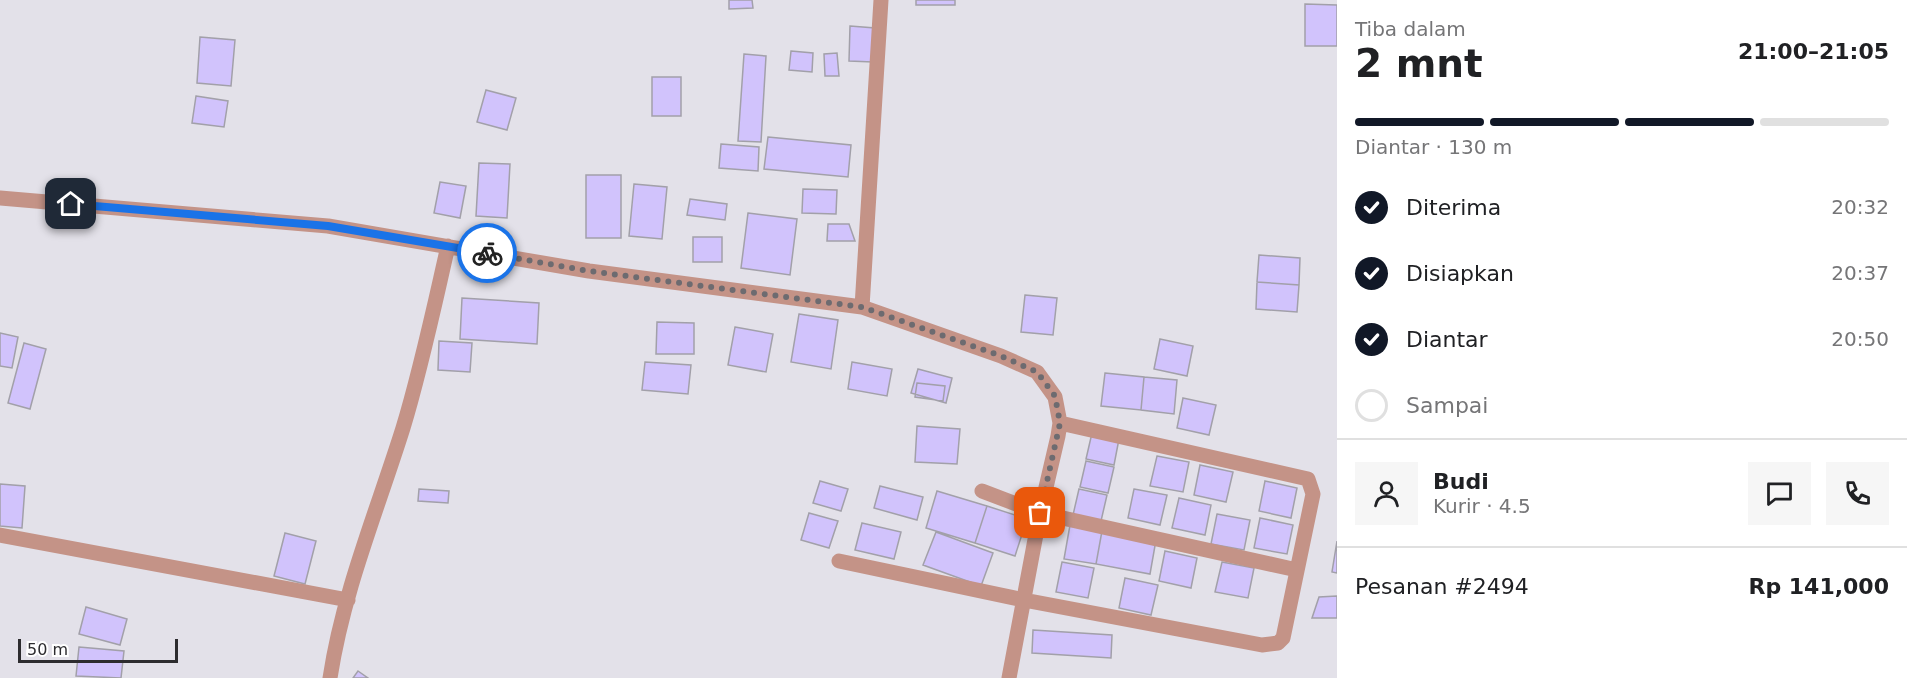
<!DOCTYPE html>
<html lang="id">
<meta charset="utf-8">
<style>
body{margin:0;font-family:"DejaVu Sans",sans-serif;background:#f6f6f6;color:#202124;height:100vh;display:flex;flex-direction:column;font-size:22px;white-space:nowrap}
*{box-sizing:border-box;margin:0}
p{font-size:20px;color:#757577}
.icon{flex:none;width:33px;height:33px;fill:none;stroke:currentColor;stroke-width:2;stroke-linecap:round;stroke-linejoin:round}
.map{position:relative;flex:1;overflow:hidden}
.drawer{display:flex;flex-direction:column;background:#fff;width:570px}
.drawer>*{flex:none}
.scale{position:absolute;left:18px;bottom:15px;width:160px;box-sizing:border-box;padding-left:6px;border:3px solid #2d2c2f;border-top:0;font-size:16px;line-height:21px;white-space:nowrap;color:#2d2c2f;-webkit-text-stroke:4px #fff;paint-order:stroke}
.pin{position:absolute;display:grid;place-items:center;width:51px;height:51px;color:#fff;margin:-26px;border-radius:12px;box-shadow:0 3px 9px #0006}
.courier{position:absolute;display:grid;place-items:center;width:60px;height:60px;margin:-30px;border:4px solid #1a73e8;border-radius:50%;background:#fff;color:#222;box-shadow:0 2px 8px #0007}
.overview em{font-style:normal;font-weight:700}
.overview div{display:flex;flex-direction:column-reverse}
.overview{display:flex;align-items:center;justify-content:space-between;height:102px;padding:0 18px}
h1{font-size:39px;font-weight:700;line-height:45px}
.bar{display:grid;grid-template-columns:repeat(4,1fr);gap:9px 6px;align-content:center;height:72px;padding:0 18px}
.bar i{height:8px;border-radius:4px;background:#e0e0e0}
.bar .on{background:#111827}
.bar p{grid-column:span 4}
.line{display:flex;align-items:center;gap:15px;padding:0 18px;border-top:2px solid #e0e0e0}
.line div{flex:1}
.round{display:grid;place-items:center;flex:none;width:63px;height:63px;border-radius:0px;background:#f6f6f6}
ol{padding:0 18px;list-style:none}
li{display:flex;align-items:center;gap:18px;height:66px}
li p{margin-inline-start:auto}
li .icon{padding:6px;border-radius:50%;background:#111827;color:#fff;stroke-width:4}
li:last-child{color:#757577}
li i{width:33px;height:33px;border:3px solid #e0e0e0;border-radius:50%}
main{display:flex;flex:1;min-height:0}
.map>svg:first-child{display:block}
.building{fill:#d1c3fc;stroke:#a2a0a9;stroke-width:1.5}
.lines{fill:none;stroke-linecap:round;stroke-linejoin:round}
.street{stroke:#c49387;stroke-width:15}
.done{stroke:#6d6b70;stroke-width:6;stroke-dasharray:0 10.8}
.route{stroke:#1a73e8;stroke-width:8}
</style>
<main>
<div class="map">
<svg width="1337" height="678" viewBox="0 0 1337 678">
<rect width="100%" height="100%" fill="#e3e1e9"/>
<path class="building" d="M 729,0 L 752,0 L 753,8 L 729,9 Z
M 916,0 L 955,0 L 955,5 L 916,5 Z
M 1305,4 L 1337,5 L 1337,46 L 1305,46 Z
M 850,26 L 875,28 L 873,62 L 849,61 Z
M 200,37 L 235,40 L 231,86 L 197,83 Z
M 791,51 L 813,53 L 812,72 L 789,70 Z
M 837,53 L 839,76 L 825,76 L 824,54 Z
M 744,54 L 766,56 L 761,142 L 738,141 Z
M 652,77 L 681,77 L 681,116 L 652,116 Z
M 486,90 L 516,98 L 507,130 L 477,122 Z
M 196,96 L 228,101 L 224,127 L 192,123 Z
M 768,137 L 851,145 L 848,177 L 764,169 Z
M 721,144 L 759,147 L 758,171 L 719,168 Z
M 479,163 L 510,164 L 507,218 L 476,216 Z
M 586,175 L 621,175 L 621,238 L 586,238 Z
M 440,182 L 466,186 L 460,218 L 434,213 Z
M 634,184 L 667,187 L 662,239 L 629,236 Z
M 803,189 L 837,190 L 836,214 L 802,213 Z
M 690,199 L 727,204 L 725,220 L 687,215 Z
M 748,213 L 797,219 L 790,275 L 741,268 Z
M 828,224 L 849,224 L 855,241 L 827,241 Z
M 693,237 L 722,237 L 722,262 L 693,262 Z
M 1259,255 L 1300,258 L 1299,285 L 1257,282 Z
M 1257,282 L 1299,285 L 1297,312 L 1256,309 Z
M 1025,295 L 1057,298 L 1053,335 L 1021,332 Z
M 462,298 L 539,303 L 537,344 L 460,339 Z
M 799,314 L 838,320 L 831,369 L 791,362 Z
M 657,322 L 694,323 L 694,354 L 656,354 Z
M 735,327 L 773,334 L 766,372 L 728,365 Z
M 0,333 L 18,337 L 12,368 L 0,366 Z
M 1160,339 L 1193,346 L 1187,376 L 1154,369 Z
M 439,341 L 472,343 L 470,372 L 438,370 Z
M 24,343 L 46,349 L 30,409 L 8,403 Z
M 645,362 L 691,365 L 688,394 L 642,390 Z
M 852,362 L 892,369 L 887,396 L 848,389 Z
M 918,369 L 952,378 L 946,403 L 911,393 Z
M 1105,373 L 1144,377 L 1141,410 L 1101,406 Z
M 1144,377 L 1177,380 L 1174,414 L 1141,410 Z
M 917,383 L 945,386 L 943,401 L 915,397 Z
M 1183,398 L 1216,405 L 1209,435 L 1177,428 Z
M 917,426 L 960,429 L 957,464 L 915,462 Z
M 1092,433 L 1119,439 L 1114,465 L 1086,459 Z
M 1157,456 L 1189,462 L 1183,492 L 1150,486 Z
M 1086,461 L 1114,467 L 1108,493 L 1080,487 Z
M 1200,465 L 1233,472 L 1226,502 L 1194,495 Z
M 820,481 L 848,489 L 841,511 L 813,503 Z
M 1265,481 L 1297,488 L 1291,518 L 1259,511 Z
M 0,484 L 25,486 L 22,528 L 0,526 Z
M 880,486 L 923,497 L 917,520 L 874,508 Z
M 419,489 L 449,491 L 448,503 L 418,501 Z
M 1079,489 L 1107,495 L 1101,521 L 1073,515 Z
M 1134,489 L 1167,495 L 1160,525 L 1128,518 Z
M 937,491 L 987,506 L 975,543 L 926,528 Z
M 1179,498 L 1211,505 L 1205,535 L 1172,528 Z
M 987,506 L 1027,519 L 1015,556 L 975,543 Z
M 809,513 L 838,521 L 829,548 L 801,540 Z
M 1217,514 L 1250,520 L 1244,550 L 1211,544 Z
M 1260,518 L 1293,525 L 1287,554 L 1254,548 Z
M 862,523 L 901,532 L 894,559 L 855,550 Z
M 1070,525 L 1102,531 L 1096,564 L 1064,559 Z
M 1102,531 L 1156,540 L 1150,574 L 1096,564 Z
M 936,532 L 993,553 L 981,586 L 923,565 Z
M 285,533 L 316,541 L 305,584 L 274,576 Z
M 1337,541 L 1337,573 L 1332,572 Z
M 1165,551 L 1197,558 L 1191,588 L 1159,581 Z
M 1062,562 L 1094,568 L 1088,598 L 1056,592 Z
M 1222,562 L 1254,568 L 1248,598 L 1215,592 Z
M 1125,578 L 1158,585 L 1151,615 L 1119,608 Z
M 1337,596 L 1337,618 L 1312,618 L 1319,597 Z
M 86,607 L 127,619 L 120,645 L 79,634 Z
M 1033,630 L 1112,635 L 1111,658 L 1032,653 Z
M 79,647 L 124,651 L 121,678 L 76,676 Z
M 358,671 L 368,678 L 353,678 Z"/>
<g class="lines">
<path class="street" d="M 881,0 L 862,307 L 1001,356 L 1037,372 L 1055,397 L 1060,423 L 1058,436 L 1040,513 L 1009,678
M 0,198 L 328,226 L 589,271 L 862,307
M 982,491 L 1040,513 L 1297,570
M 0,535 L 348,600
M 839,561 L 1024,600 L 1262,645 L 1278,643 L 1283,638 L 1313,494 L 1308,479 L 1060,423
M 330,678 C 343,592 377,511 403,428 C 421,369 434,307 448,246"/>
</g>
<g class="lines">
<path class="done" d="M 487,253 L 589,271 L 862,307 L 1001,356 L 1037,372 L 1055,396 L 1060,423 L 1040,513"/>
<path class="route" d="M 71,204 L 328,226 L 487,253"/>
</g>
</svg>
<div class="scale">50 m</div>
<div class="pin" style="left:1040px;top:513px;background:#ea580c"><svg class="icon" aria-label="bag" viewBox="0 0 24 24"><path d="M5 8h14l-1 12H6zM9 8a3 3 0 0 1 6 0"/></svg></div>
<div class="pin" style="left:71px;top:204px;background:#1f2937"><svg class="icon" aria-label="home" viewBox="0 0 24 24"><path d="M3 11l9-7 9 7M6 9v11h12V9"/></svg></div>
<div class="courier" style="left:487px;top:253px"><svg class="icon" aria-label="bike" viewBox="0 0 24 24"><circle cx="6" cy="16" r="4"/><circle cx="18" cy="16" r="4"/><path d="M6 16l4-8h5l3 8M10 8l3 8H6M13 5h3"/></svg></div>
</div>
<section class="drawer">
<div class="overview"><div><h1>2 mnt</h1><p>Tiba dalam</p></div><em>21:00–21:05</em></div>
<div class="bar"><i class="on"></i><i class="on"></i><i class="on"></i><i></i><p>Diantar · 130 m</p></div>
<ol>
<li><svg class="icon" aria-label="check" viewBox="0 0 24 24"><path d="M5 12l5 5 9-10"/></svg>Diterima<p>20:32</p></li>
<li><svg class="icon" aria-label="check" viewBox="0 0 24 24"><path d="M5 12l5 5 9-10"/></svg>Disiapkan<p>20:37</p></li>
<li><svg class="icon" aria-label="check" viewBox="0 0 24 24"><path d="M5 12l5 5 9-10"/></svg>Diantar<p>20:50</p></li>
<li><i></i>Sampai</li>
</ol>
<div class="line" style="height:108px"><a class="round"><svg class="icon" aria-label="person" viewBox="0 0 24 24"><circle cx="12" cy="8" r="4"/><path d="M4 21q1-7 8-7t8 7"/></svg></a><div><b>Budi</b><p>Kurir · 4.5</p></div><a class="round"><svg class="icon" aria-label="chat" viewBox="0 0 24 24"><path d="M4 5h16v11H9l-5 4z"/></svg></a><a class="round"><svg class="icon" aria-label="phone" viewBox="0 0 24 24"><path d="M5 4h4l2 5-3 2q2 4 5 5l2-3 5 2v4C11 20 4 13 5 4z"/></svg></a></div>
<div class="line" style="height:78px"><div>Pesanan #2494</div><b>Rp 141,000</b></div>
</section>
</main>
